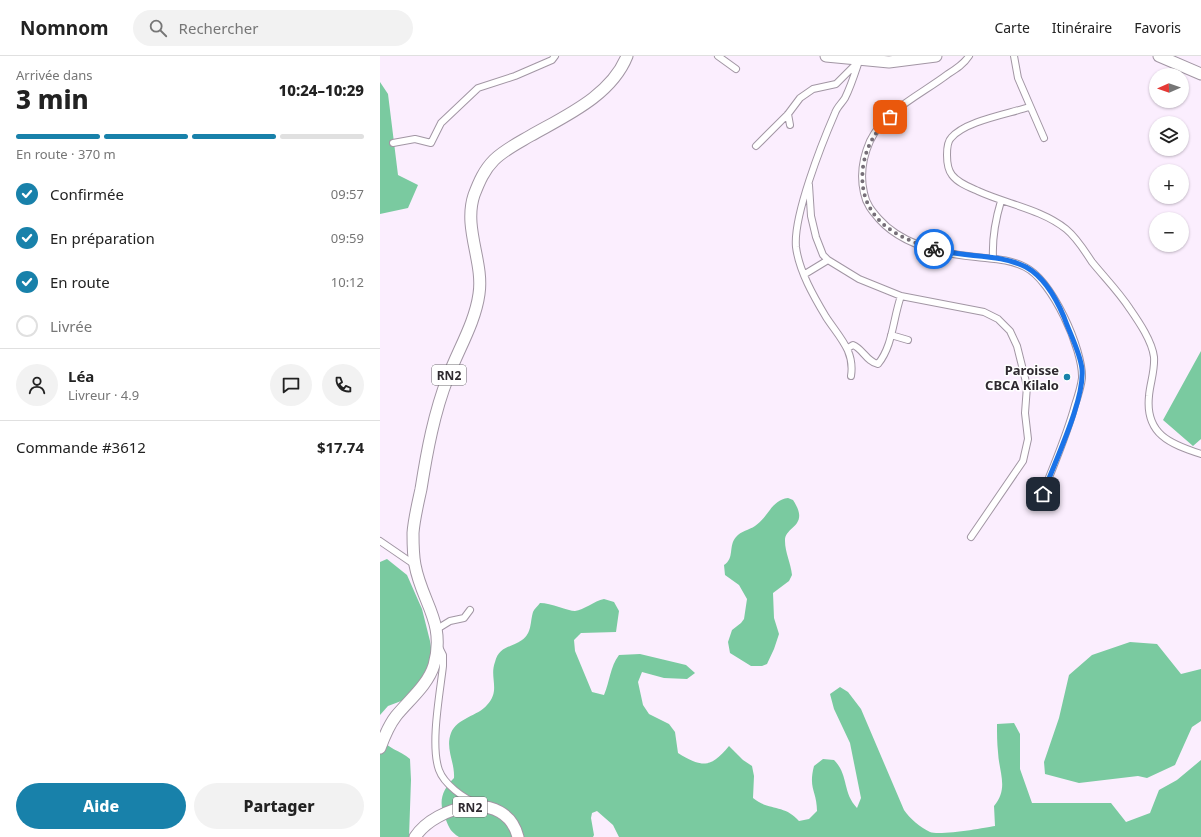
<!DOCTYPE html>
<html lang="fr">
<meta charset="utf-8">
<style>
body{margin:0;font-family:"Noto Sans",sans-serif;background:#f2f2f2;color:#222;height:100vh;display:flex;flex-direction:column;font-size:15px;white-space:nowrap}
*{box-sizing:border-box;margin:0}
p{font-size:13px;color:#767676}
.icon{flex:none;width:22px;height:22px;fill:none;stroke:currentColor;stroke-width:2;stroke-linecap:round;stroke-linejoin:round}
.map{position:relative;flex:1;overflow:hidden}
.drawer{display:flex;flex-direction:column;background:#fff;width:380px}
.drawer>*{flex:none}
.needle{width:26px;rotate:268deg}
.fabs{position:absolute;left:769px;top:12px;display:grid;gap:8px}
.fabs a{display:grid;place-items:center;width:40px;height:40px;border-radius:50%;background:#fff;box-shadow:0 1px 3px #0004;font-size:20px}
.pin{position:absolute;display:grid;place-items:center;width:34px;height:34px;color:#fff;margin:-17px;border-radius:8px;box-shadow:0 2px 6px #0006}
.courier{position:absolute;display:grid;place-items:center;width:40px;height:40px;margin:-20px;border:3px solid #1a73e8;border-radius:50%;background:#fff;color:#222;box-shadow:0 1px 5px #0007}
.overview em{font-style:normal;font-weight:800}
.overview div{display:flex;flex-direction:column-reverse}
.overview{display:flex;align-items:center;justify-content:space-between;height:68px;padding:0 16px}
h1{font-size:26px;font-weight:800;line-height:30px}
.bar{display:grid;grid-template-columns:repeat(4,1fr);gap:6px 4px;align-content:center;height:48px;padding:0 16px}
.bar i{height:5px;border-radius:3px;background:#e0e0e0}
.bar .on{background:#1881aa}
.bar p{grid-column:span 4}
.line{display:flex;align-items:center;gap:10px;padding:0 16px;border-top:1px solid #e0e0e0}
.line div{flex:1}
.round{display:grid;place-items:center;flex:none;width:42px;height:42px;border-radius:21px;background:#f2f2f2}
ol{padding:0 16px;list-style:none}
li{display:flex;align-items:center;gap:12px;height:44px}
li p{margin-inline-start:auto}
li .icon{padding:4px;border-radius:50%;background:#1881aa;color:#fff;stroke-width:4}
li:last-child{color:#767676}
li i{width:22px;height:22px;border:2px solid #e0e0e0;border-radius:50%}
.button{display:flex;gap:8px;margin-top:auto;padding:8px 16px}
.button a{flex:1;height:46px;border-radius:24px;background:#1881aa;color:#fff;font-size:16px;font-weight:800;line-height:46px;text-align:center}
.button a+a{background:#f2f2f2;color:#222}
header{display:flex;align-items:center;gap:24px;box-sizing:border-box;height:56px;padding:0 20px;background:#fff;border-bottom:1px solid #e0e0e0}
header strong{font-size:19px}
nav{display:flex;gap:22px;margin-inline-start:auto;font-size:14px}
.search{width:280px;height:36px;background:#f2f2f2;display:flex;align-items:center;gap:10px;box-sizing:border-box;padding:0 14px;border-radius:22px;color:#767676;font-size:15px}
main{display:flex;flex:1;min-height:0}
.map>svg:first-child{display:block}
.forest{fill:#7acaa0}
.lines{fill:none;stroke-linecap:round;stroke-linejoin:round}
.street-casing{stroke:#a296a4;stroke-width:8}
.highway-casing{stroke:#a296a4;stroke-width:13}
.street{stroke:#fff;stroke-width:6}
.highway{stroke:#fff;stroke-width:11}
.done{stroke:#766f78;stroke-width:4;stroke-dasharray:0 7.2}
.route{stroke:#1a73e8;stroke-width:5}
.poi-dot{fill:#1881aa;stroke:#fff;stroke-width:1.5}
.labels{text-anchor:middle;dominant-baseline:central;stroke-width:3;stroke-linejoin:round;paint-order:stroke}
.shield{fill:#fff;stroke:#6d6a6e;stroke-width:1}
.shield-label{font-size:12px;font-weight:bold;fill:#2f2a30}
.poi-label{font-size:13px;font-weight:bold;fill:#2f2a30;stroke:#fff;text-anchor:end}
</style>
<header>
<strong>Nomnom</strong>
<div class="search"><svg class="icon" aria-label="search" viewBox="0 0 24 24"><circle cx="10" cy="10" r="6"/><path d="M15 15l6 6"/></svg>Rechercher</div>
<nav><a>Carte</a><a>Itinéraire</a><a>Favoris</a></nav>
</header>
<main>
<section class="drawer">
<div class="overview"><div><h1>3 min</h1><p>Arrivée dans</p></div><em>10:24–10:29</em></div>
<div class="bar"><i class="on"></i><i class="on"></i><i class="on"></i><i></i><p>En route · 370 m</p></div>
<ol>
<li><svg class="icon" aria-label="check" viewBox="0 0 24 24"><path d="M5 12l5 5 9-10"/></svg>Confirmée<p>09:57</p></li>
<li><svg class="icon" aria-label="check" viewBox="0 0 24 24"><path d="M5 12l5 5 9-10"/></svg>En préparation<p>09:59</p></li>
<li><svg class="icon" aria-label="check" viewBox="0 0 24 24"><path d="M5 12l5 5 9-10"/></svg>En route<p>10:12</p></li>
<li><i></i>Livrée</li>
</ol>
<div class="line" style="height:72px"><a class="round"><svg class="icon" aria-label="person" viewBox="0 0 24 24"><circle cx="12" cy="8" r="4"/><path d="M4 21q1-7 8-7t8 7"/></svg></a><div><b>Léa</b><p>Livreur · 4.9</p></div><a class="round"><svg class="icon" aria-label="chat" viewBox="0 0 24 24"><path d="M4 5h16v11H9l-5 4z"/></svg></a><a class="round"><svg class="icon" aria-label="phone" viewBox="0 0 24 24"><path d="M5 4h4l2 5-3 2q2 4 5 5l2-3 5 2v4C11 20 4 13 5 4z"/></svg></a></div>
<div class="line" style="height:52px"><div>Commande #3612</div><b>$17.74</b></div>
<div class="button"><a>Aide</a><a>Partager</a></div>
</section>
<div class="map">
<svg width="821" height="781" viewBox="0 0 821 781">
<rect width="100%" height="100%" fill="#fbeefe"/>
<path class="forest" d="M 0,26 L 8,38 L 18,119 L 38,129 L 28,152 L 0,158 Z
M 821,295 L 821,383 L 813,390 L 783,364 Z
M 408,442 L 413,444 C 431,471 404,470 405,485 C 405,496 411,508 412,519 L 409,525 L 393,537 L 394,562 L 399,578 L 394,593 L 387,608 L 382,610 L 371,610 L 350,597 L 348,586 L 352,574 L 361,567 L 364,563 L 367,543 L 359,529 L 345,519 L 344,509 C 355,502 348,490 356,481 C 361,475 369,474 375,470 C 388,462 391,444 408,442 Z
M 7,503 L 27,519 L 42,553 L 50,585 L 54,612 L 37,639 L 8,650 L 0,659 L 0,506 Z
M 224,543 L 234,546 L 239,555 L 236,576 L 201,577 L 194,584 L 195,595 L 212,636 L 224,639 C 230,625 230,611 239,599 L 260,598 L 306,609 L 315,617 L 307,623 L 284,622 L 262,616 L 258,626 L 263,649 L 269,658 L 289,668 L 295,676 L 298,697 C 322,712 331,712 349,690 L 363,704 L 372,710 L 374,720 L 373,742 C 388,755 405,748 419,765 L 429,763 L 437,755 C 437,735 428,733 434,710 L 443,703 L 454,704 C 469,719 462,736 477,752 L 481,742 L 470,687 L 454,653 L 450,638 L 460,631 L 468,636 L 481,653 L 524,754 C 530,763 540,771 550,776 C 559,780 604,772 615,770 L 614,750 C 629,732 619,717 618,696 C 617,687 617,678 617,668 L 634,667 L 640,678 L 640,713 L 652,747 L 731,747 L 746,766 L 770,757 L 779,734 L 797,724 L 821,704 L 821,781 L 239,781 L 233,769 L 217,755 L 212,757 L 211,762 L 214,779 L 213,781 L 79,781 C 71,776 69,772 66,764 C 58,747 61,735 74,722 C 75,706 65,693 71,677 C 77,662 98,660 107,649 C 121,634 109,622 115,606 C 119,590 131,592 142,584 C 152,577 150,566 153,556 C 154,553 158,550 160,547 C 171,547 188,555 195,555 C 204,554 214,545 224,543 Z
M 750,586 L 777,588 L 801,618 L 821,613 L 821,665 L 812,671 L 795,709 L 767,722 L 758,720 L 699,727 L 665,718 L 664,706 L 679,662 L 689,619 L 712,599 Z
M 0,681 C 7,693 20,694 30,703 L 31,724 L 29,781 L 0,781 Z"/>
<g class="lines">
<defs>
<path id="street" d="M 338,0 L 356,13
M 589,0 C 584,8 576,13 568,18 C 542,38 505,54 490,85 C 483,101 480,120 484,137 C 486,148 492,155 499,163 C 522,189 563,198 596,201 C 614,203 629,203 645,211 C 672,224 703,293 702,322 C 701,331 698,340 695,349 C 687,379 674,408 663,437
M 634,0 L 638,22 L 664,82
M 649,51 C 628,58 585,65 571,82 C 567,86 567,94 567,99 C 567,105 568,114 572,119 C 578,127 589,131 598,135 C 626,148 661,153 686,173 C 697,182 704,194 712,206 C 725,222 739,236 750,253 C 759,266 772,285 774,301 C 775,315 770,327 769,340 C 765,378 790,388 821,398
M 408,58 L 410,69
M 13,87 L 35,83 L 51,87 L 61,67 L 98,32 L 135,20 L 172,4 L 175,0
M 376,90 L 408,58 L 420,42 L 433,33 L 456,28 L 479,5 C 475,17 471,30 465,42 C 462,47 457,51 455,57 C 442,87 413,160 416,191 C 419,215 434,241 446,261 C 459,281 475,295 471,320
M 429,129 L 431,160 L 436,181 L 443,199 L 448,204 L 479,223 L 521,240 L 604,256 L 618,263 L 630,275 L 637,290 L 647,330 L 645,357 L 648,383 L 643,405 L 591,481
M 613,202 C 612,181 615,165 621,145
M 425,218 L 448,204
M 511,279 L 528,284
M 468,292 L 473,289 C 482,292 487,306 498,308 C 513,290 513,262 521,240
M 0,485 L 35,509
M 57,573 L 70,565 L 84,562 L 90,554
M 59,591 L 63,599 L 63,610 C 60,637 50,689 59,714 C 64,728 84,743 97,747"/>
<path id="highway" d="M 446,0 L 509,6 L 556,0
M 779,0 L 821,18
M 0,692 C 4,681 9,669 16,660 C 29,644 48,629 54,609 C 66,566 42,547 35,509 C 33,499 33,487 33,477 C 34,463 38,447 41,433 C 47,395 54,357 68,321 C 78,294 95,267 99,238 C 104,206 83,172 94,139 C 99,126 104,114 114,104 C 124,94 138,87 150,80 C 185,60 231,40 247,0
M 35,781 C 56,749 126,732 138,781"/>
</defs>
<use href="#street" class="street-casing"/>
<use href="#highway" class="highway-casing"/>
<use href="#street" class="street"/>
<use href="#highway" class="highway"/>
</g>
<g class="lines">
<path class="done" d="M 510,61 C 495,76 486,90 483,111 C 477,160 513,181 554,193"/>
<path class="route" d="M 554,193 C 583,202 619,197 646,211 C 664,221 676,242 684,261 C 690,278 700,296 702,313 C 705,344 674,407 663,438"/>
</g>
<circle class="poi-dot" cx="687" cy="321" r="4"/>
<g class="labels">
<g class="shield">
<rect x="52" y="309" width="34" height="20" rx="3"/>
<rect x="73" y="741" width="34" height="20" rx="3"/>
</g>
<g class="shield-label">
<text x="69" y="319">RN2</text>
<text x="90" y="751">RN2</text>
</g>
<g class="poi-label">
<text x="679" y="314">Paroisse<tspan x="679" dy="15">CBCA Kilalo</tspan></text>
</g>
</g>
</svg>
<div class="fabs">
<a><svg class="needle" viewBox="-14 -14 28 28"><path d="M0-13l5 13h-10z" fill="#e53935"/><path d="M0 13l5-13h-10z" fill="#767676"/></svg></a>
<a><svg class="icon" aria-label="layers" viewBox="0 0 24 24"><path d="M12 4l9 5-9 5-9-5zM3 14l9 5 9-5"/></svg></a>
<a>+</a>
<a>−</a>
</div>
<div class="pin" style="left:510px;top:61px;background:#ea580c"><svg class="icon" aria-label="bag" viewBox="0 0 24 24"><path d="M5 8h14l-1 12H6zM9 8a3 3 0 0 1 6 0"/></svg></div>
<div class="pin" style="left:663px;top:438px;background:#1f2937"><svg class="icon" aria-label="home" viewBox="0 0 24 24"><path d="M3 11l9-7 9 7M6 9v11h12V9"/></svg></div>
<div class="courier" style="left:554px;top:193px"><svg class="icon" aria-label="bike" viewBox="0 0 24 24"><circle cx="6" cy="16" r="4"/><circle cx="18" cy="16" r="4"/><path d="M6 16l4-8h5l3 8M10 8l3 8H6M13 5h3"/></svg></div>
</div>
</main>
